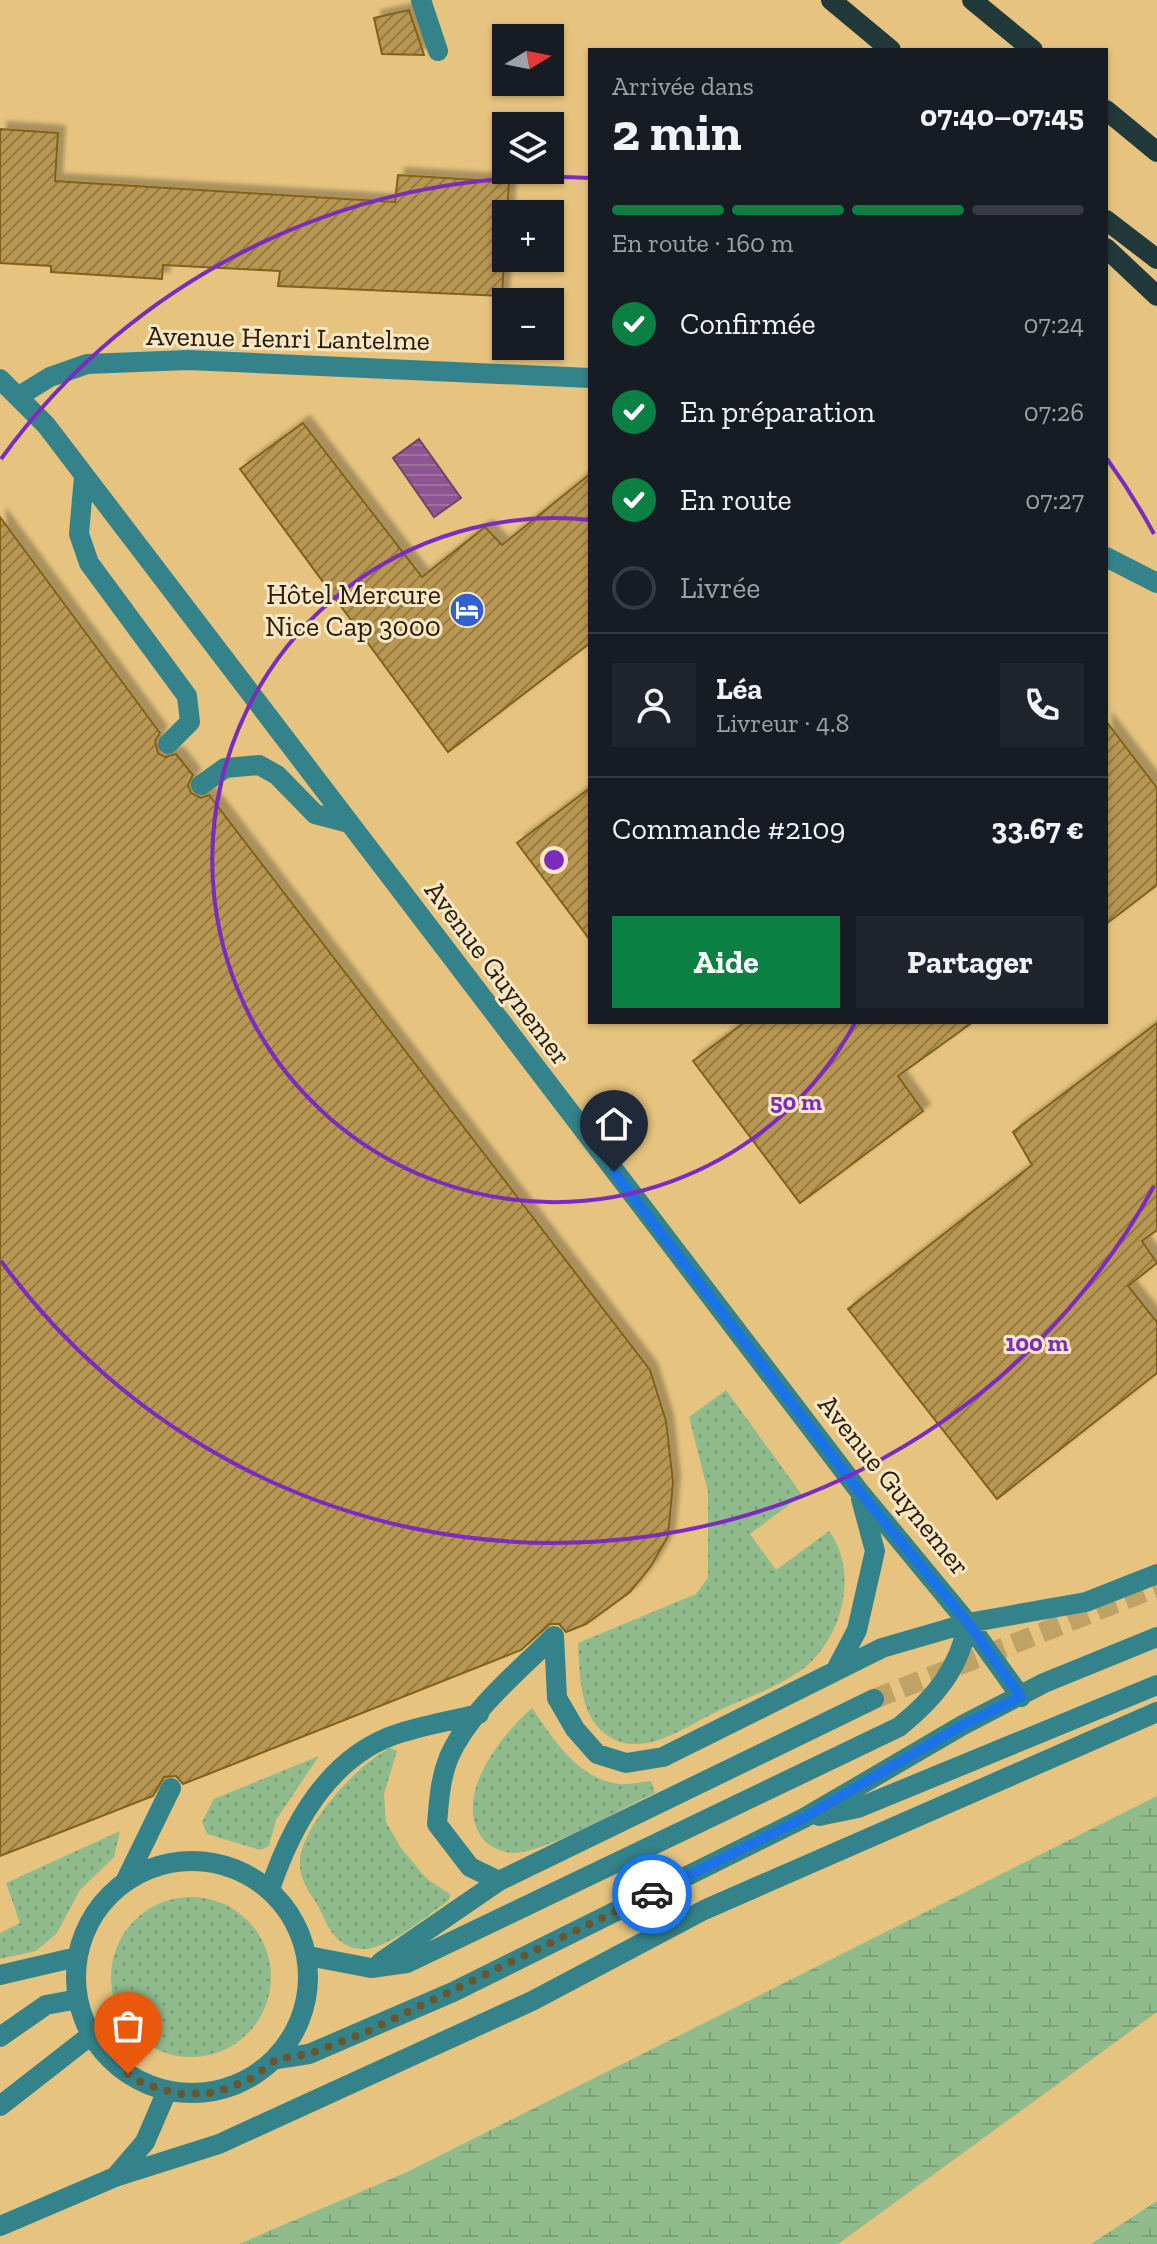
<!DOCTYPE html>
<html lang="fr">
<meta charset="utf-8">
<style>
body{margin:0;font-family:"Zilla Slab",serif;background:#20242c;color:#f1f3f6;height:100vh;display:flex;flex-direction:column;font-size:30px;white-space:nowrap}
*{box-sizing:border-box;margin:0}
p{font-size:26px;color:#9ea1a6}
.icon{flex:none;width:44px;height:44px;fill:none;stroke:currentColor;stroke-width:2;stroke-linecap:round;stroke-linejoin:round}
.map{position:relative;flex:1;overflow:hidden}
.panel{position:absolute;left:588px;top:48px;width:520px;height:976px;display:flex;flex-direction:column;background:#171b24;border-radius:0px;box-shadow:0 2px 6px #0004}
.panel>*{flex:none}
.needle{width:52px;rotate:80deg}
.buttons{position:absolute;left:492px;top:24px;display:grid;gap:16px}
.buttons a{display:grid;place-items:center;width:72px;height:72px;border-radius:0px;background:#171b24;box-shadow:0 2px 6px #0004;font-size:40px}
.pin{position:absolute;display:grid;place-items:center;width:68px;height:68px;color:#fff;margin:-82px -34px;border-radius:50% 50% 50% 0;rotate:-45deg;box-shadow:0 0 8px #0007}
.pin .icon{rotate:45deg}
.courier{position:absolute;display:grid;place-items:center;width:80px;height:80px;margin:-40px;border:6px solid #1a73e8;border-radius:50%;background:#fff;color:#222;box-shadow:0 2px 10px #0007}
.headline em{font-style:normal;font-weight:800}
.headline div{display:flex;flex-direction:column-reverse}
.headline{display:flex;align-items:center;justify-content:space-between;height:136px;padding:0 24px}
h1{font-size:52px;font-weight:800;line-height:60px}
.bar{display:grid;grid-template-columns:repeat(4,1fr);gap:12px 8px;align-content:center;height:96px;padding:0 24px}
.bar i{height:10px;border-radius:6px;background:#363941}
.bar .active{background:#0b8043}
.bar p{grid-column:span 4}
.line{display:flex;align-items:center;gap:20px;padding:0 24px;border-top:2px solid #363941}
.line div{flex:1}
.round{display:grid;place-items:center;flex:none;width:84px;height:84px;border-radius:0px;background:#20242c}
ol{padding:0 24px;list-style:none}
li{display:flex;align-items:center;gap:24px;height:88px}
li p{margin-inline-start:auto}
li .icon{padding:8px;border-radius:50%;background:#0b8043;color:#fff;stroke-width:4}
li:last-child{color:#9ea1a6}
li i{width:44px;height:44px;border:4px solid #363941;border-radius:50%}
.cta{display:flex;gap:16px;margin-top:auto;padding:16px 24px}
.cta a{flex:1;height:92px;border-radius:0px;background:#0b8043;color:#fff;font-size:32px;font-weight:800;line-height:92px;text-align:center}
.cta a+a{background:#20242c;color:#f1f3f6}
.map>svg:first-child{display:block}
.grass{fill:url(#grass-dots)}
.wetland{fill:url(#wetland-marsh)}
.water{fill:url(#water-rules);stroke:#6e4466;stroke-width:2}
.building{fill:url(#building-hatch);stroke:#816219;stroke-width:2;filter:url(#shadow)}
.lines{fill:none;stroke-linecap:round;stroke-linejoin:round}
.minor-tunnel{stroke:#c0a266;stroke-width:20;stroke-dasharray:20 10;stroke-linecap:butt}
.minor{stroke:#34838a;stroke-width:20}
.major{stroke:#22393b;stroke-width:20}
.done{stroke:#69562c;stroke-width:8;stroke-dasharray:0 14.4}
.route{stroke:#1a73e8;stroke-width:10}
.ring{fill:none;stroke:#7b2cbf;stroke-width:4}
.labels{text-anchor:middle;dominant-baseline:central;stroke-width:6;stroke-linejoin:round;paint-order:stroke}
.street-label{font-size:28px;fill:#261a00;stroke:#f9e7c6}
.poi-label{font-size:28px;fill:#261a00;stroke:#f9e7c6;text-anchor:end}
.centre{fill:#7b2cbf;stroke:#f9e7c6;stroke-width:4}
.ring-label{font-size:24px;text-anchor:middle;font-weight:bold;fill:#7b2cbf;stroke:#f9e7c6;stroke-width:6;stroke-linejoin:round;paint-order:stroke}
</style>
<div class="map">
<svg width="1157" height="2244" viewBox="0 0 1157 2244">
<defs>
<pattern id="grass-dots" width="8" height="8" patternUnits="userSpaceOnUse" patternTransform="scale(2)"><rect width="8" height="8" fill="#8fbb8d"/><path d="M2 2h.1M6 6h.1" fill="none" stroke="#7ba078" stroke-width="1.8" stroke-linecap="round"/></pattern>
<pattern id="wetland-marsh" width="20" height="14" patternUnits="userSpaceOnUse" patternTransform="scale(2)"><rect width="20" height="14" fill="#8fbb8d"/><path d="M1 5h8M5 5V1M11 12h8M15 12V8" fill="none" stroke="#7ba078"/></pattern>
<pattern id="water-rules" width="6" height="5" patternUnits="userSpaceOnUse" patternTransform="scale(2)"><rect width="6" height="5" fill="#8d5692"/><path d="M0 2.5h6" fill="none" stroke="#9c749c"/></pattern>
<pattern id="building-hatch" width="6" height="6" patternUnits="userSpaceOnUse" patternTransform="scale(2)"><rect width="6" height="6" fill="#b89753"/><path d="M-1 1l2-2M0 6l6-6M5 7l2-2" fill="none" stroke="#957a42"/></pattern>
<filter id="shadow"><feDropShadow dx="7" dy="-7" stdDeviation="2" flood-color="#0004"/></filter>
</defs>
<rect width="100%" height="100%" fill="#e6c47f"/>
<path class="grass" d="M 726,1390 L 802,1495 L 750,1534 L 776,1570 L 829,1531 C 860,1573 842,1641 800,1671 C 774,1689 740,1700 712,1714 C 687,1726 651,1752 621,1742 C 579,1728 580,1679 578,1643 L 696,1594 L 708,1578 L 708,1492 L 689,1417 Z
M 532,1708 C 553,1739 578,1779 619,1784 C 629,1785 641,1782 651,1781 L 655,1793 C 619,1809 551,1850 515,1853 C 504,1853 489,1847 483,1839 C 451,1797 501,1735 532,1708 Z
M 390,1748 L 397,1751 L 384,1794 L 386,1822 L 401,1848 L 426,1878 L 451,1895 L 448,1901 C 428,1915 387,1950 363,1949 C 342,1949 330,1933 323,1916 C 316,1898 301,1886 300,1866 C 297,1829 359,1763 390,1748 Z
M 319,1756 L 276,1820 L 269,1846 L 260,1850 L 207,1834 L 202,1822 L 214,1799 Z
M 120,1831 L 114,1857 L 80,1890 L 57,1933 L 36,1951 L 0,1959 L 0,1933 L 20,1923 L 6,1883 Z
M111 1977a80 80 0 1 1 160 0a80 80 0 1 1-160 0Z"/>
<path class="wetland" d="M 1157,1796 L 1157,2012 L 838,2244 L 239,2244 L 407,2172 Z
M 1157,2201 L 1157,2244 L 1091,2244 Z"/>
<path class="water" d="M 419,439 L 461,498 L 434,517 L 393,458 Z"/>
<path class="building" d="M 409,10 L 424,55 L 382,54 L 374,18 Z
M 0,129 L 58,133 L 55,181 L 395,202 L 398,175 L 509,182 L 502,296 L 278,286 L 280,271 L 163,265 L 162,279 L 51,272 L 51,266 L 0,263 Z
M 303,423 L 422,577 L 485,527 L 502,545 L 590,474 L 590,643 L 448,752 L 240,469 Z
M 0,517 L 160,733 L 155,741 L 158,753 L 165,757 L 176,754 L 193,775 L 188,785 L 191,793 L 201,798 L 209,795 L 650,1370 L 666,1421 L 673,1482 L 668,1536 L 651,1566 L 630,1592 L 586,1624 L 566,1632 L 559,1624 L 550,1624 L 521,1650 L 183,1784 L 176,1776 L 164,1777 L 153,1796 L 0,1856 Z
M 1106,721 L 1157,788 L 1157,885 L 1106,924 Z
M 590,788 L 590,940 L 517,843 Z
M 745,1022 L 973,1022 L 898,1076 L 923,1111 L 800,1203 L 693,1061 Z
M 1157,1023 L 1157,1230 L 1142,1241 L 1157,1263 L 1128,1286 L 1157,1322 L 1157,1373 L 997,1499 L 848,1309 L 1032,1165 L 1013,1132 Z"/>
<g class="lines">
<path class="minor-tunnel" d="M 874,1699 L 1157,1587"/>
<path class="minor" d="M 421,0 L 438,51
M 0,379 L 46,425 L 859,1491 L 968,1623 L 1021,1697
M 19,396 L 50,377 L 87,364 L 188,360 L 590,378
M 84,476 L 79,534 L 89,563 L 187,696 L 190,722 L 168,744
M 1106,557 L 1157,583
M 201,785 L 225,768 L 259,765 L 277,775 L 315,814 L 349,823
M 554,1636 C 519,1671 469,1711 449,1757 C 440,1779 439,1801 437,1824 L 470,1867 L 499,1881 L 874,1699
M 554,1636 L 557,1698 L 575,1729 L 597,1754 L 626,1763 L 663,1757 L 882,1648 L 968,1623 L 1086,1602 L 1157,1574
M 837,1668 L 857,1630 L 875,1551 L 861,1499
M 819,1816 L 858,1808 L 1157,1685
M76 1977a116 116 0 1 1 232 0a116 116 0 1 1-232 0Z
M 126,1880 L 171,1788
M 270,1889 C 292,1824 329,1755 400,1733 C 425,1725 453,1720 479,1714
M 308,1956 L 371,1968 L 407,1963 L 899,1727 C 935,1698 959,1669 968,1623
M 381,1962 L 499,1881
M 0,1975 L 77,1957
M 0,2037 L 46,2005 L 78,1999
M 277,2059 L 309,2054 L 453,1992 L 804,1818 L 963,1725 L 1044,1683 L 1157,1637
M 0,2106 L 91,2035
M 115,2177 L 145,2142 L 167,2091
M 0,2226 L 115,2177 L 219,2144 L 532,2001 L 704,1910 L 1157,1712"/>
<path class="major" d="M 831,0 L 891,50
M 972,0 L 1033,50
M 1106,110 L 1157,152
M 1106,220 L 1157,259
M 1106,248 L 1157,296"/>
</g>
<g class="lines">
<path class="done" d="M 128,2074 L 144,2084 L 178,2094 L 214,2093 L 249,2080 L 277,2059 L 309,2054 L 364,2033 L 652,1894"/>
<path class="route" d="M 614,1172 L 859,1491 L 968,1623 L 1021,1697 L 963,1725 L 804,1818 L 652,1894"/>
</g>
<g class="ring">
<path d="M855 1023A342 342 0 1 1 590 520"/>
<path d="M1154 1186A683 683 0 0 1 1 1261M1 459A683 683 0 0 1 590 178M1107 459A683 683 0 0 1 1154 534"/>
</g>
<defs>
<symbol id="hotel-disc" viewBox="-11 -11 22 22"><circle r="9.5" fill="#3160cf" stroke="#f9e7c6"/><path d="M-6-4.5h1.5V1H6V5H4.5V3h-9V5H-6ZM-4 0a1.8 1.8 0 1 1 3.6 0ZM.5 0V-2.5h3Q6-2.5 6 0Z" fill="#fff"/></symbol>
</defs>
<g fill-rule="evenodd">
<use href="#hotel-disc" x="447" y="590" width="40" height="40"/>
</g>
<g class="labels">
<g class="street-label">
<text transform="translate(288 338) rotate(1)">Avenue Henri Lantelme</text>
<text transform="translate(498 973) rotate(53)">Avenue Guynemer</text>
<text transform="translate(894 1485) rotate(51)">Avenue Guynemer</text>
</g>
<g class="poi-label">
<text x="441" y="594">Hôtel Mercure<tspan x="441" dy="32">Nice Cap 3000</tspan></text>
</g>
</g>
<circle cx="554" cy="860" r="12" class="centre"/>
<g class="ring-label">
<text x="796" y="1110">50 m</text>
<text x="1037" y="1351">100 m</text>
</g>
</svg>
<div class="buttons">
<a><svg class="needle" viewBox="-14 -14 28 28"><path d="M0-13l5 13h-10z" fill="#e53935"/><path d="M0 13l5-13h-10z" fill="#9ea1a6"/></svg></a>
<a><svg class="icon" aria-label="layers" viewBox="0 0 24 24"><path d="M12 4l9 5-9 5-9-5zM3 14l9 5 9-5"/></svg></a>
<a>+</a>
<a>−</a>
</div>
<div class="pin" style="left:128px;top:2074px;background:#ea580c"><svg class="icon" aria-label="bag" viewBox="0 0 24 24"><path d="M5 8h14l-1 12H6zM9 8a3 3 0 0 1 6 0"/></svg></div>
<div class="pin" style="left:614px;top:1172px;background:#1f2937"><svg class="icon" aria-label="home" viewBox="0 0 24 24"><path d="M3 11l9-7 9 7M6 9v11h12V9"/></svg></div>
<div class="courier" style="left:652px;top:1894px"><svg class="icon" aria-label="car" viewBox="0 0 24 24"><path d="M5 17H2v-5l4-1 3-4h7l3 4 3 1v5h-3M9 17h6M6 11h13"/><circle cx="7" cy="17" r="2"/><circle cx="17" cy="17" r="2"/></svg></div>
<section class="panel">
<div class="headline"><div><h1>2 min</h1><p>Arrivée dans</p></div><em>07:40–07:45</em></div>
<div class="bar"><i class="active"></i><i class="active"></i><i class="active"></i><i></i><p>En route · 160 m</p></div>
<ol>
<li><svg class="icon" aria-label="check" viewBox="0 0 24 24"><path d="M5 12l5 5 9-10"/></svg>Confirmée<p>07:24</p></li>
<li><svg class="icon" aria-label="check" viewBox="0 0 24 24"><path d="M5 12l5 5 9-10"/></svg>En préparation<p>07:26</p></li>
<li><svg class="icon" aria-label="check" viewBox="0 0 24 24"><path d="M5 12l5 5 9-10"/></svg>En route<p>07:27</p></li>
<li><i></i>Livrée</li>
</ol>
<div class="line" style="height:144px"><a class="round"><svg class="icon" aria-label="person" viewBox="0 0 24 24"><circle cx="12" cy="8" r="4"/><path d="M4 21q1-7 8-7t8 7"/></svg></a><div><b>Léa</b><p>Livreur · 4.8</p></div><a class="round"><svg class="icon" aria-label="phone" viewBox="0 0 24 24"><path d="M5 4h4l2 5-3 2q2 4 5 5l2-3 5 2v4C11 20 4 13 5 4z"/></svg></a></div>
<div class="line" style="height:104px"><div>Commande #2109</div><b>33.67 €</b></div>
<div class="cta"><a>Aide</a><a>Partager</a></div>
</section>
</div>
